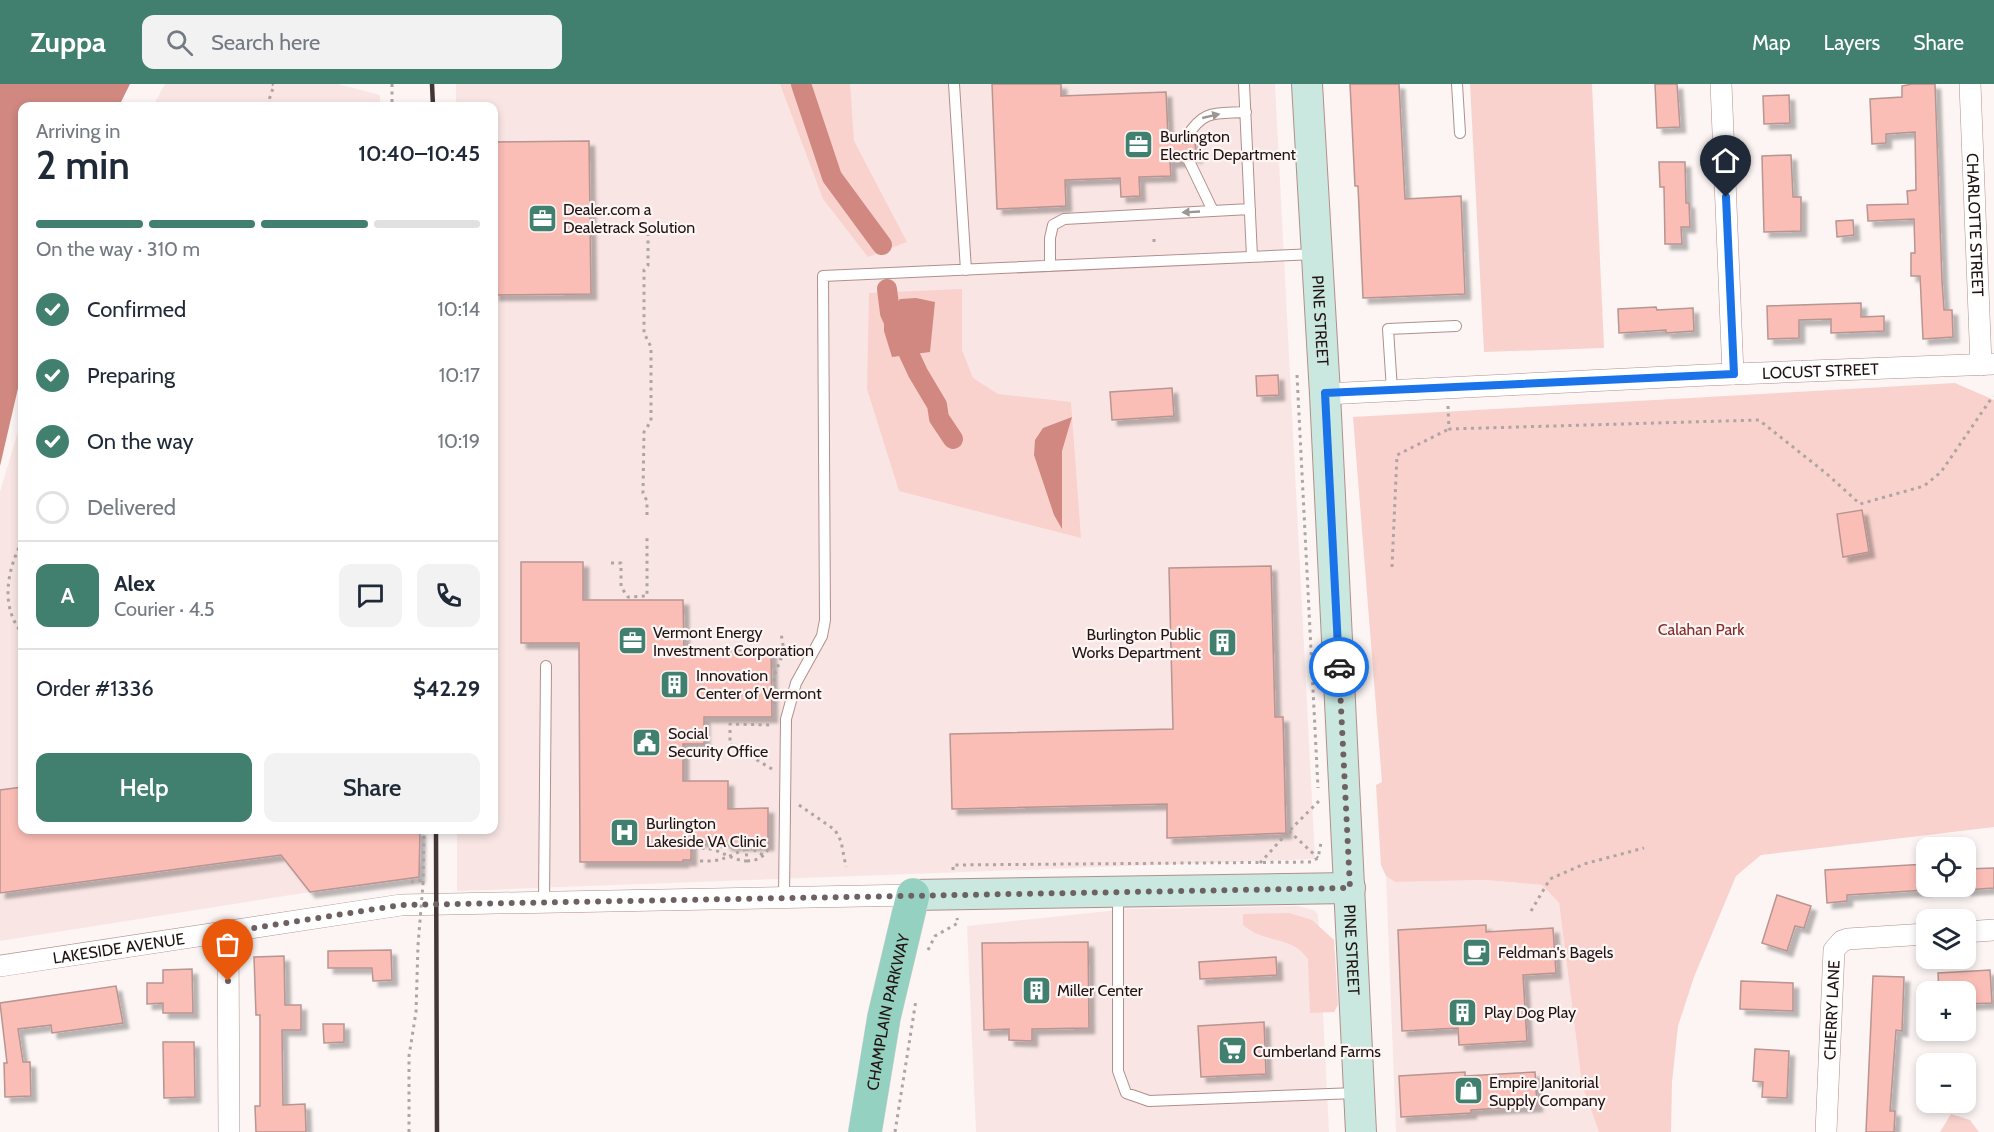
<!DOCTYPE html>
<meta charset="utf-8">
<style>
body{margin:0;font-family:Cabin,sans-serif;background:#f2f2f3;color:#1f2937;height:100vh;display:flex;flex-direction:column;font-size:22px;white-space:nowrap}
*{box-sizing:border-box;margin:0}
p{font-size:20px;color:#747a83}
.icon{flex:none;width:33px;height:33px;fill:none;stroke:currentColor;stroke-width:2;stroke-linecap:round;stroke-linejoin:round}
.map{position:relative;flex:1;overflow:hidden}
.details{position:absolute;left:18px;top:18px;width:480px;height:732px;display:flex;flex-direction:column;background:#fff;border-radius:12px;box-shadow:0 3px 9px #0003}
.details>*{flex:none}
.tools{position:absolute;left:1916px;top:753px;display:grid;gap:12px}
.tools a{display:grid;place-items:center;width:60px;height:60px;border-radius:12px;background:#fff;box-shadow:0 3px 9px #0003;font-size:30px}
.pin{position:absolute;display:grid;place-items:center;width:51px;height:51px;color:#fff;margin:-62px -26px;border-radius:50% 50% 50% 0;rotate:-45deg;box-shadow:0 0 6px #0007}
.pin .icon{rotate:45deg}
.courier{position:absolute;display:grid;place-items:center;width:60px;height:60px;margin:-30px;border:4px solid #1a73e8;border-radius:50%;background:#fff;color:#222;box-shadow:0 2px 8px #0007}
.summary em{font-style:normal;font-weight:600}
.summary div{display:flex;flex-direction:column-reverse}
.summary{display:flex;align-items:center;justify-content:space-between;height:102px;padding:0 18px}
h1{font-size:39px;font-weight:600;line-height:45px}
.bar{display:grid;grid-template-columns:repeat(4,1fr);gap:9px 6px;align-content:center;height:72px;padding:0 18px}
.bar i{height:8px;border-radius:4px;background:#e0e1e3}
.bar .on{background:#41806e}
.bar p{grid-column:span 4}
.line{display:flex;align-items:center;gap:15px;padding:0 18px;border-top:2px solid #e0e1e3}
.line div{flex:1}
.round{display:grid;place-items:center;flex:none;width:63px;height:63px;border-radius:12px;background:#f2f2f3}
ol{padding:0 18px;list-style:none}
li{display:flex;align-items:center;gap:18px;height:66px}
li p{margin-inline-start:auto}
li .icon{padding:6px;border-radius:50%;background:#41806e;color:#fff;stroke-width:4}
li:last-child{color:#747a83}
li i{width:33px;height:33px;border:3px solid #e0e1e3;border-radius:50%}
.primary-button{display:flex;gap:12px;margin-top:auto;padding:12px 18px}
.primary-button a{flex:1;height:69px;border-radius:12px;background:#41806e;color:#fff;font-size:24px;font-weight:600;line-height:69px;text-align:center}
.primary-button a+a{background:#f2f2f3;color:#1f2937}
header{display:flex;align-items:center;gap:36px;box-sizing:border-box;height:84px;padding:0 30px;background:#41806e;color:#fff}
header strong{font-size:28px}
nav{display:flex;gap:33px;margin-inline-start:auto;font-size:21px}
.search{width:420px;height:54px;background:#f2f2f3;display:flex;align-items:center;gap:15px;box-sizing:border-box;padding:0 21px;border-radius:12px;color:#747a83;font-size:22px}
.map>svg:first-child{display:block}
.built{fill:#f9e6e4}
.green{fill:#f9d2cd}
.water{fill:#d08880}
.lines{fill:none;stroke-linecap:round;stroke-linejoin:round}
.canal{stroke:#d08880;stroke-width:20}
.building{fill:#fbbeb7;stroke:#b89591;stroke-width:1.5;filter:url(#shadow)}
.service-casing{stroke:#b18f8a;stroke-width:12}
.minor-casing{stroke:#b18f8a;stroke-width:22}
.secondary-casing{stroke:#b18f8a;stroke-width:32}
.primary-casing{stroke:#d2d0d0;stroke-width:34}
.path{stroke:#aea4a3;stroke-width:3;stroke-dasharray:3 4.5;stroke-linecap:butt}
.service{stroke:#fff;stroke-width:10}
.minor{stroke:#fff;stroke-width:21}
.secondary{stroke:#cae8e0;stroke-width:30}
.primary{stroke:#95d1c1;stroke-width:33}
.rail{stroke:#433736;stroke-width:4.5}
.path-bridge{stroke:#aea4a3;stroke-width:3;stroke-dasharray:3 4.5;stroke-linecap:butt}
.oneway{fill:#9b9594}
.done{stroke:#6d6261;stroke-width:6;stroke-dasharray:0 10.8}
.route{stroke:#1a73e8;stroke-width:8}
.labels{text-anchor:middle;dominant-baseline:central;stroke-width:4.5;stroke-linejoin:round;paint-order:stroke}
.poi-label{font-size:16px;fill:#201312;stroke:#fcf5f4;text-anchor:start}
.street-label{font-size:16px;fill:#201312;stroke:#fcf5f4}
.park-label{font-size:16px;fill:#812a27;stroke:#fcf5f4}
</style>
<header>
<strong>Zuppa</strong>
<div class="search"><svg class="icon" aria-label="search" viewBox="0 0 24 24"><circle cx="10" cy="10" r="6"/><path d="M15 15l6 6"/></svg>Search here</div>
<nav><a>Map</a><a>Layers</a><a>Share</a></nav>
</header>
<div class="map">
<svg width="1994" height="1048" viewBox="0 0 1994 1048">
<defs>
<filter id="shadow"><feDropShadow dx="5.5" dy="5.5" stdDeviation="1.5" flood-color="#0004"/></filter>
</defs>
<rect width="100%" height="100%" fill="#fcf5f4"/>
<path class="built" d="M 165,0 L 338,0 L 380,11 L 380,22 L 153,22 Z
M 456,0 L 1275,0 L 1315,775 L 457,807 L 457,746 L 494,746 L 494,22 L 456,22 Z
M 22,334 L 22,746 L 419,746 L 419,793 L 310,808 L 0,857 L 0,408 Z
M 1386,792 L 1395,798 L 1485,796 L 1542,801 L 1559,819 L 1582,1001 L 1599,1048 L 1396,1048 Z
M 1298,822 L 1314,826 L 1318,830 L 1329,1048 L 976,1048 L 967,842 L 1128,825 Z"/>
<path class="green" d="M 780,0 L 850,0 L 854,57 L 907,158 L 868,173 L 823,115 Z
M 1470,0 L 1592,0 L 1604,264 L 1484,268 Z
M 962,205 L 962,266 L 973,294 L 998,310 L 1071,318 L 1081,454 L 899,407 L 867,305 L 869,209 Z
M 1955,299 L 1994,316 L 1994,743 L 1761,771 L 1736,792 L 1694,893 L 1678,942 L 1672,998 L 1671,1048 L 1599,1048 L 1582,1001 L 1559,819 L 1542,801 L 1485,796 L 1395,798 L 1386,792 L 1381,781 L 1376,701 L 1382,698 L 1353,333 Z
M 1289,829 L 1312,836 L 1334,856 L 1338,921 L 1334,928 L 1310,929 L 1308,875 C 1290,850 1266,861 1243,841 L 1243,830 Z
M 1951,1030 L 1970,1036 L 1979,1048 L 1940,1048 Z"/>
<path class="water" d="M 0,0 L 130,0 L 119,22 L 22,22 L 22,287 L 0,382 Z
M 916,214 L 935,218 L 930,268 L 892,273 L 884,247 L 884,222 L 895,222 L 900,215 Z
M 1072,333 L 1062,367 L 1062,445 L 1054,431 L 1034,371 L 1035,356 L 1043,344 Z"/>
<g class="lines">
<path class="canal" d="M 801,0 L 832,93 L 882,161
M 887,205 L 890,229 L 918,289 L 937,321 L 939,334 L 953,355"/>
</g>
<path class="building" d="M 992,0 L 1061,0 L 1061,12 L 1166,8 L 1168,54 L 1180,54 L 1182,59 L 1187,60 L 1195,54 L 1196,74 L 1189,70 L 1183,72 L 1182,77 L 1170,78 L 1171,92 L 1139,93 L 1140,112 L 1121,113 L 1120,94 L 1065,96 L 1066,122 L 997,125 Z
M 1350,0 L 1399,0 L 1405,115 L 1461,112 L 1465,210 L 1363,214 L 1358,102 L 1355,102 Z
M 1655,0 L 1677,0 L 1680,43 L 1657,44 Z
M 1912,0 L 1935,0 L 1942,197 L 1944,226 L 1952,226 L 1953,253 L 1923,255 L 1920,192 L 1911,192 L 1911,169 L 1915,169 L 1914,135 L 1868,137 L 1867,121 L 1908,120 L 1907,107 L 1916,106 L 1915,48 L 1886,50 L 1886,59 L 1872,60 L 1870,15 L 1902,13 L 1902,2 Z
M 1789,11 L 1790,39 L 1764,40 L 1763,12 Z
M 589,57 L 591,210 L 494,211 L 494,58 Z
M 1791,71 L 1793,113 L 1801,113 L 1801,147 L 1764,148 L 1762,72 Z
M 1659,78 L 1685,78 L 1686,119 L 1689,119 L 1690,143 L 1681,143 L 1682,160 L 1665,160 L 1664,103 L 1660,103 Z
M 1853,136 L 1854,151 L 1837,153 L 1836,137 Z
M 1861,219 L 1861,233 L 1884,232 L 1884,247 L 1831,249 L 1831,235 L 1799,236 L 1799,254 L 1768,255 L 1767,222 Z
M 1656,223 L 1657,226 L 1693,224 L 1694,247 L 1666,249 L 1666,246 L 1619,249 L 1618,225 Z
M 1278,291 L 1279,311 L 1257,312 L 1256,292 Z
M 1172,304 L 1174,332 L 1112,336 L 1110,308 Z
M 1862,426 L 1869,468 L 1843,473 L 1837,430 Z
M 521,478 L 583,478 L 583,516 L 683,516 L 684,567 L 771,566 L 772,633 L 704,633 L 704,660 L 683,660 L 683,697 L 728,697 L 728,725 L 768,724 L 768,761 L 726,761 L 726,757 L 691,757 L 691,776 L 683,776 L 683,778 L 580,778 L 579,559 L 521,559 Z
M 1271,482 L 1275,633 L 1283,633 L 1286,749 L 1167,754 L 1167,720 L 952,725 L 950,650 L 1173,645 L 1169,484 Z
M 22,703 L 22,746 L 420,746 L 419,793 L 310,808 L 281,771 L 0,809 L 0,706 Z
M 1926,780 L 1926,806 L 1847,811 L 1847,817 L 1827,819 L 1825,786 Z
M 1994,784 L 1994,804 L 1965,806 L 1965,785 Z
M 1777,811 L 1811,822 L 1804,844 L 1795,842 L 1787,867 L 1762,859 Z
M 1486,841 L 1486,848 L 1553,844 L 1556,889 L 1523,891 L 1527,957 L 1459,961 L 1458,944 L 1402,947 L 1398,846 Z
M 1088,858 L 1089,944 L 1032,945 L 1032,957 L 1009,956 L 1009,945 L 984,946 L 982,859 Z
M 391,866 L 392,896 L 373,897 L 372,884 L 328,884 L 328,867 Z
M 284,872 L 285,921 L 301,921 L 301,946 L 282,946 L 283,1021 L 305,1020 L 306,1048 L 256,1048 L 255,1022 L 260,1022 L 260,931 L 256,931 L 254,873 Z
M 1276,873 L 1277,891 L 1200,895 L 1199,878 Z
M 192,885 L 193,929 L 163,929 L 163,919 L 147,920 L 147,899 L 163,899 L 163,886 Z
M 1990,886 L 1992,919 L 1965,920 L 1965,908 L 1939,908 L 1938,889 Z
M 1873,892 L 1904,893 L 1902,947 L 1896,946 L 1890,1027 L 1895,1027 L 1894,1048 L 1866,1048 Z
M 1741,897 L 1793,899 L 1793,927 L 1740,925 Z
M 116,902 L 123,939 L 52,949 L 51,941 L 18,945 L 23,978 L 30,978 L 31,1012 L 5,1013 L 4,979 L 7,979 L 0,919 Z
M 1264,938 L 1266,990 L 1201,993 L 1198,942 Z
M 323,940 L 344,940 L 344,958 L 324,959 Z
M 163,958 L 194,958 L 195,1013 L 164,1014 Z
M 1755,965 L 1789,967 L 1787,1014 L 1762,1013 L 1763,998 L 1753,997 Z
M 1465,988 L 1465,992 L 1535,988 L 1537,1022 L 1471,1026 L 1471,1029 L 1401,1033 L 1399,992 Z"/>
<g class="lines">
<defs>
<path id="service" d="M 954,0 L 966,186
M 1244,0 L 1252,173
M 1457,0 L 1460,49
M 1187,53 C 1203,25 1216,30 1246,28
M 1189,77 L 1213,127
M 1050,182 L 1050,154 L 1053,141 L 1064,135 L 1250,125
M 1392,306 L 1388,245 L 1456,242
M 1118,808 L 1118,987 L 1126,1009 L 1149,1017 L 1356,1009
M 784,813 L 786,635 L 796,599 L 822,552 L 825,536 L 823,192 L 1315,170
M 544,817 L 546,582"/>
<g id="minor">
<path d="M 1721,0 L 1733,290"/>
<path id="s1" d="M 1970,0 L 1981,281"/>
<path id="s2" d="M 1325,310 L 1708,291 L 1994,280"/>
<path d="M 228,848 L 229,1048"/>
<path d="M 1965,848 L 1994,846"/>
<path id="s3" d="M 0,882 L 401,821 L 913,811"/>
<path id="s4" d="M 1826,1048 L 1834,866 L 1842,857 L 1848,855 L 1926,850"/>
</g>
<g id="secondary">
<path id="s5" d="M 1307,0 L 1325,310 L 1361,1048"/>
<path d="M 913,811 L 1350,804"/>
</g>
<g id="primary">
<path id="s6" d="M 865,1048 L 884,933 L 913,811"/>
</g>
</defs>
<use href="#service" class="service-casing"/>
<use href="#minor" class="minor-casing"/>
<use href="#secondary" class="secondary-casing"/>
<use href="#primary" class="primary-casing"/>
<path class="path" d="M 392,0 L 392,22
M 267,22 L 274,1 L 272,0
M 1154,155 L 1154,162
M 1297,291 L 1318,704
M 1448,322 L 1449,345 L 1759,336 L 1827,390 L 1860,420 L 1924,402 L 1941,388 L 1993,312
M 647,431 L 647,417 L 643,409 L 644,348 L 651,337 L 651,263 L 644,249 L 644,186 L 648,181 L 648,151
M 22,457 C 7,487 0,522 22,549
M 611,479 L 621,479 L 621,503 L 628,513 L 647,512 L 647,454
M 1392,483 L 1397,371 L 1449,345
M 774,620 L 774,592 L 784,567 L 781,549
M 772,685 L 730,660 L 730,640 L 772,641
M 799,721 L 835,746 L 841,757 L 846,783
M 1289,747 L 1318,774
M 746,765 L 754,766 L 763,771
M 700,777 C 722,778 726,773 746,765 L 747,777 C 729,776 720,764 701,764
M 747,777 C 757,777 764,773 769,764
M 1260,779 L 1289,747 L 1319,717
M 953,786 L 953,781 L 1311,778 L 1318,774 L 1321,759
M 411,798 L 424,796
M 423,800 L 424,746
M 1531,827 L 1550,795 L 1584,780 L 1644,764
M 928,866 L 935,852 L 958,839 L 957,834
M 409,1048 L 409,972 L 416,928 L 418,861
M 895,1048 L 916,916"/>
<use href="#service" class="service"/>
<use href="#minor" class="minor"/>
<use href="#secondary" class="secondary"/>
<use href="#primary" class="primary"/>
<path class="rail" d="M 432,0 L 433,22
M 436,746 L 437,1048"/>
<path class="path-bridge" d="M 418,861 L 423,800"/>
</g>
<defs><path id="oneway-solid" d="M-6-.8H1V-3.2L6.5 0L1 3.2V.8H-6Z" transform="scale(1.5)"/></defs>
<g class="oneway">
<use href="#oneway-solid" transform="translate(1211 32) rotate(-13)"/>
<use href="#oneway-solid" transform="translate(1191 128) rotate(177)"/>
</g>
<g class="lines">
<path class="done" d="M 228,897 L 228,848 L 401,821 L 1350,804 L 1339,583"/>
<path class="route" d="M 1339,583 L 1325,309 L 1734,290 L 1726,113"/>
</g>
<defs>
<symbol id="office-square" viewBox="-11 -11 22 22"><rect x="-9" y="-9" width="18" height="18" rx="4" fill="#41806e" stroke="#fcf5f4"/><path d="M-6-3h4V-5.5h4V-3h4V5H-6ZM-1-4.5V-3h2v-1.5ZM-6 0V1H6V0Z" fill="#fff"/></symbol>
<symbol id="building-square" viewBox="-11 -11 22 22"><rect x="-9" y="-9" width="18" height="18" rx="4" fill="#41806e" stroke="#fcf5f4"/><path d="M-4-6H4V6H1V3H-1V6H-4ZM-2.5-4.3h1.7v1.8h-1.7ZM.8-4.3h1.7v1.8H.8ZM-2.5-1h1.7V.8h-1.7ZM.8-1h1.7V.8H.8Z" fill="#fff"/></symbol>
<symbol id="civic-square" viewBox="-11 -11 22 22"><rect x="-9" y="-9" width="18" height="18" rx="4" fill="#41806e" stroke="#fcf5f4"/><path d="M-.6-6.5H3V-4.5H.6V-3L4-1V1h2V6H-6V1h2V-1L-.6-3ZM-1.2 2.5V6h2.4V2.5Z" fill="#fff"/></symbol>
<symbol id="hospital-square" viewBox="-11 -11 22 22"><rect x="-9" y="-9" width="18" height="18" rx="4" fill="#41806e" stroke="#fcf5f4"/><path d="M-5-5h3v3.5h4V-5h3V5h-3V1.5h-4V5h-3Z" fill="#fff"/></symbol>
<symbol id="cafe-square" viewBox="-11 -11 22 22"><rect x="-9" y="-9" width="18" height="18" rx="4" fill="#41806e" stroke="#fcf5f4"/><path d="M-5.5-4.5H6V0H3Q3 3.5 0 3.5H-2.5Q-5.5 3.5-5.5 0ZM3-3.2v2h1.7v-2ZM-6 4.5H4V6H-6Z" fill="#fff"/></symbol>
<symbol id="supermarket-square" viewBox="-11 -11 22 22"><rect x="-9" y="-9" width="18" height="18" rx="4" fill="#41806e" stroke="#fcf5f4"/><path d="M-6-5.5h2.5l.6 2H6L4.5 2H-2.5L-4.4-4H-6ZM-1.5 3.2a1.3 1.3 0 1 0 .1 0ZM3 3.2a1.3 1.3 0 1 0 .1 0Z" fill="#fff"/></symbol>
<symbol id="shop-square" viewBox="-11 -11 22 22"><rect x="-9" y="-9" width="18" height="18" rx="4" fill="#41806e" stroke="#fcf5f4"/><path d="M-5-2.5h2.3a2.7 3.5 0 0 1 5.4 0H5L5.5 6h-11ZM-1.5-2.5h3a1.5 2.3 0 0 0-3 0Z" fill="#fff"/></symbol>
</defs>
<g fill-rule="evenodd">
<use href="#office-square" x="1122" y="44" width="33" height="33"/>
<use href="#office-square" x="526" y="118" width="33" height="33"/>
<use href="#office-square" x="616" y="540" width="33" height="33"/>
<use href="#building-square" x="1206" y="542" width="33" height="33"/>
<use href="#building-square" x="658" y="584" width="33" height="33"/>
<use href="#civic-square" x="630" y="642" width="33" height="33"/>
<use href="#hospital-square" x="608" y="732" width="33" height="33"/>
<use href="#cafe-square" x="1460" y="852" width="33" height="33"/>
<use href="#building-square" x="1020" y="890" width="33" height="33"/>
<use href="#building-square" x="1446" y="912" width="33" height="33"/>
<use href="#supermarket-square" x="1216" y="950" width="33" height="33"/>
<use href="#shop-square" x="1452" y="990" width="33" height="33"/>
</g>
<g class="labels">
<g class="poi-label">
<text x="1160" y="52">Burlington<tspan x="1160" dy="18">Electric Department</tspan></text>
<text x="563" y="125">Dealer.com a<tspan x="563" dy="18">Dealetrack Solution</tspan></text>
<text x="653" y="548">Vermont Energy<tspan x="653" dy="18">Investment Corporation</tspan></text>
<text x="1201" y="550" text-anchor="end">Burlington Public<tspan x="1201" dy="18">Works Department</tspan></text>
<text x="696" y="591">Innovation<tspan x="696" dy="18">Center of Vermont</tspan></text>
<text x="668" y="649">Social<tspan x="668" dy="18">Security Office</tspan></text>
<text x="646" y="739">Burlington<tspan x="646" dy="18">Lakeside VA Clinic</tspan></text>
<text x="1498" y="868">Feldman's Bagels</text>
<text x="1057" y="906">Miller Center</text>
<text x="1484" y="928">Play Dog Play</text>
<text x="1253" y="967">Cumberland Farms</text>
<text x="1489" y="998">Empire Janitorial<tspan x="1489" dy="18">Supply Company</tspan></text>
</g>
<g class="street-label">
<text stroke="none"><textPath href="#s1" startOffset="141">CHARLOTTE STREET</textPath></text>
<text stroke="none"><textPath href="#s5" startOffset="237">PINE STREET</textPath></text>
<text stroke="none"><textPath href="#s2" startOffset="496">LOCUST STREET</textPath></text>
<text stroke="none"><textPath href="#s3" startOffset="120">LAKESIDE AVENUE</textPath></text>
<text stroke="none"><textPath href="#s5" startOffset="867">PINE STREET</textPath></text>
<text stroke="none"><textPath href="#s4" startOffset="122">CHERRY LANE</textPath></text>
<text stroke="none"><textPath href="#s6" startOffset="122">CHAMPLAIN PARKWAY</textPath></text>
</g>
<g class="park-label">
<text x="1701" y="545">Calahan Park</text>
</g>
</g>
</svg>
<div class="tools">
<a><svg class="icon" aria-label="locate" viewBox="0 0 24 24"><circle cx="12" cy="12" r="6"/><path d="M12 2v4M12 18v4M2 12h4M18 12h4"/></svg></a>
<a><svg class="icon" aria-label="layers" viewBox="0 0 24 24"><path d="M12 4l9 5-9 5-9-5zM3 14l9 5 9-5"/></svg></a>
<a>+</a>
<a>−</a>
</div>
<div class="pin" style="left:228px;top:897px;background:#ea580c"><svg class="icon" aria-label="bag" viewBox="0 0 24 24"><path d="M5 8h14l-1 12H6zM9 8a3 3 0 0 1 6 0"/></svg></div>
<div class="pin" style="left:1726px;top:113px;background:#1f2937"><svg class="icon" aria-label="home" viewBox="0 0 24 24"><path d="M3 11l9-7 9 7M6 9v11h12V9"/></svg></div>
<div class="courier" style="left:1339px;top:583px"><svg class="icon" aria-label="car" viewBox="0 0 24 24"><path d="M5 17H2v-5l4-1 3-4h7l3 4 3 1v5h-3M9 17h6M6 11h13"/><circle cx="7" cy="17" r="2"/><circle cx="17" cy="17" r="2"/></svg></div>
<section class="details">
<div class="summary"><div><h1>2 min</h1><p>Arriving in</p></div><em>10:40–10:45</em></div>
<div class="bar"><i class="on"></i><i class="on"></i><i class="on"></i><i></i><p>On the way · 310 m</p></div>
<ol>
<li><svg class="icon" aria-label="check" viewBox="0 0 24 24"><path d="M5 12l5 5 9-10"/></svg>Confirmed<p>10:14</p></li>
<li><svg class="icon" aria-label="check" viewBox="0 0 24 24"><path d="M5 12l5 5 9-10"/></svg>Preparing<p>10:17</p></li>
<li><svg class="icon" aria-label="check" viewBox="0 0 24 24"><path d="M5 12l5 5 9-10"/></svg>On the way<p>10:19</p></li>
<li><i></i>Delivered</li>
</ol>
<div class="line" style="height:108px"><b class="round" style="background:#41806e;color:#fff">A</b><div><b>Alex</b><p>Courier · 4.5</p></div><a class="round"><svg class="icon" aria-label="chat" viewBox="0 0 24 24"><path d="M4 5h16v11H9l-5 4z"/></svg></a><a class="round"><svg class="icon" aria-label="phone" viewBox="0 0 24 24"><path d="M5 4h4l2 5-3 2q2 4 5 5l2-3 5 2v4C11 20 4 13 5 4z"/></svg></a></div>
<div class="line" style="height:78px"><div>Order #1336</div><b>$42.29</b></div>
<div class="primary-button"><a>Help</a><a>Share</a></div>
</section>
</div>
